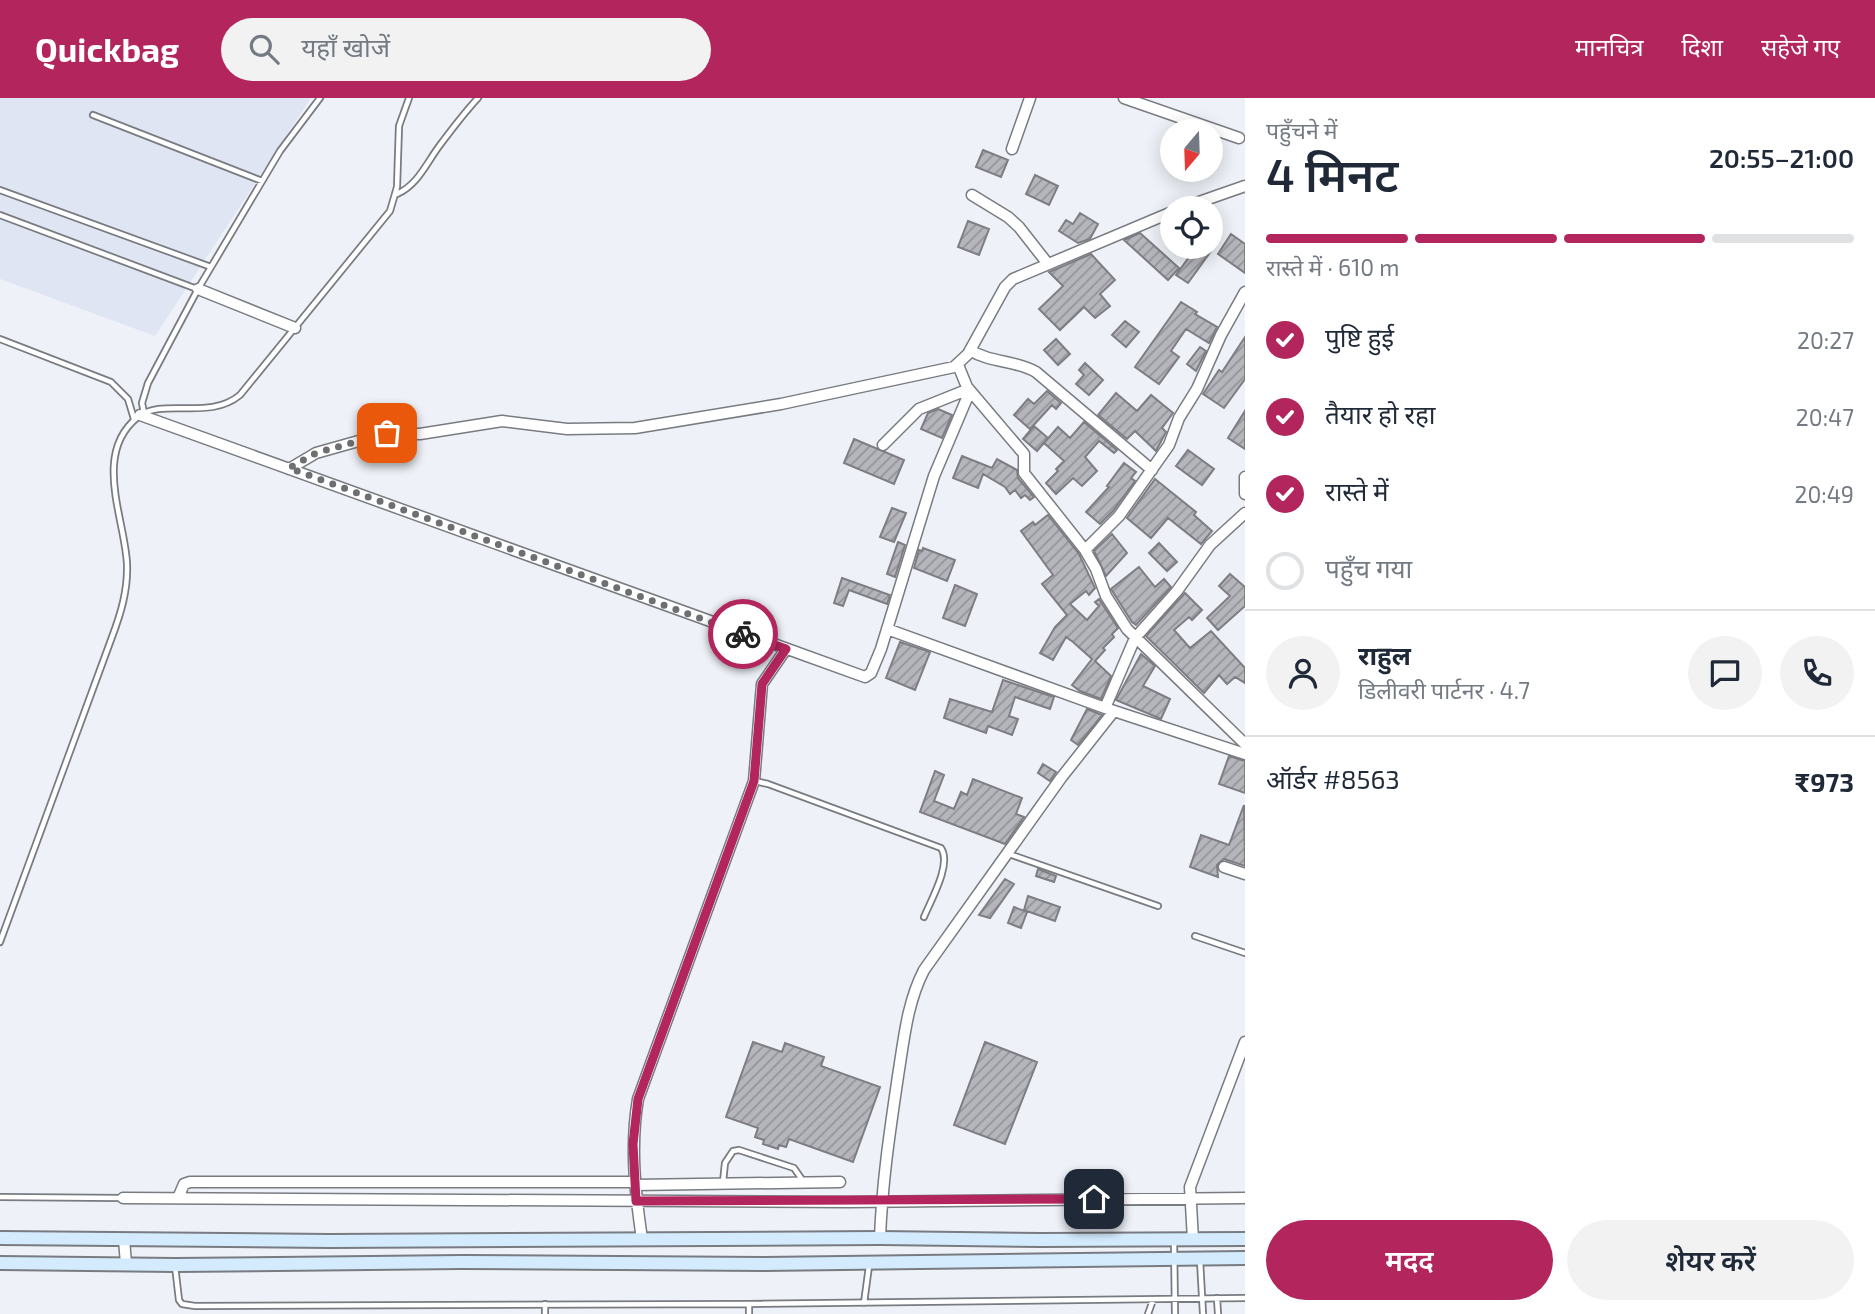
<!DOCTYPE html>
<html lang="hi">
<meta charset="utf-8">
<style>
body{margin:0;font-family:"Exo 2","Noto Sans Devanagari",sans-serif;background:#f2f2f3;color:#1f2937;height:100vh;display:flex;flex-direction:column;font-size:26px;white-space:nowrap}
*{box-sizing:border-box;margin:0}
p{font-size:23px;color:#747a83}
.icon{flex:none;width:38px;height:38px;fill:none;stroke:currentColor;stroke-width:2;stroke-linecap:round;stroke-linejoin:round}
.map{position:relative;flex:1;overflow:hidden}
.side{display:flex;flex-direction:column;background:#fff;width:630px}
.side>*{flex:none}
.needle{width:46px;rotate:199deg}
.controls{position:absolute;left:1160px;top:21px;display:grid;gap:14px}
.controls a{display:grid;place-items:center;width:63px;height:63px;border-radius:50%;background:#fff;box-shadow:0 4px 18px #0003;font-size:35px}
.pin{position:absolute;display:grid;place-items:center;width:60px;height:60px;color:#fff;margin:-30px;border-radius:14px;box-shadow:0 4px 10px #0006}
.courier{position:absolute;display:grid;place-items:center;width:70px;height:70px;margin:-35px;border:5px solid #b2255d;border-radius:50%;background:#fff;color:#222;box-shadow:0 2px 9px #0007}
.summary em{font-style:normal;font-weight:600}
.summary div{display:flex;flex-direction:column-reverse}
.summary{display:flex;align-items:center;justify-content:space-between;height:119px;padding:0 21px}
h1{font-size:46px;font-weight:600;line-height:52px}
.bar{display:grid;grid-template-columns:repeat(4,1fr);gap:10px 7px;align-content:center;height:84px;padding:0 21px}
.bar i{height:9px;border-radius:5px;background:#e0e1e3}
.bar .current{background:#b2255d}
.bar p{grid-column:span 4}
.line{display:flex;align-items:center;gap:18px;padding:0 21px;border-top:2px solid #e0e1e3}
.line div{flex:1}
.round{display:grid;place-items:center;flex:none;width:74px;height:74px;border-radius:37px;background:#f2f2f3}
ol{padding:0 21px;list-style:none}
li{display:flex;align-items:center;gap:21px;height:77px}
li p{margin-inline-start:auto}
li .icon{padding:7px;border-radius:50%;background:#b2255d;color:#fff;stroke-width:4}
li:last-child{color:#747a83}
li i{width:38px;height:38px;border:4px solid #e0e1e3;border-radius:50%}
.cta{display:flex;gap:14px;margin-top:auto;padding:14px 21px}
.cta a{flex:1;height:80px;border-radius:42px;background:#b2255d;color:#fff;font-size:28px;font-weight:600;line-height:80px;text-align:center}
.cta a+a{background:#f2f2f3;color:#1f2937}
header{display:flex;align-items:center;gap:42px;box-sizing:border-box;height:98px;padding:0 35px;background:#b2255d;color:#fff}
header strong{font-size:33px}
nav{display:flex;gap:38px;margin-inline-start:auto;font-size:24px}
.search{width:490px;height:63px;background:#f2f2f3;display:flex;align-items:center;gap:18px;box-sizing:border-box;padding:0 24px;border-radius:38px;color:#747a83;font-size:26px}
main{display:flex;flex:1;min-height:0}
.map>svg:first-child{display:block}
.built{fill:#dfe5f2}
.building{fill:url(#building-hatch);stroke:#7d7d83;stroke-width:2}
.lines{fill:none;stroke-linecap:round;stroke-linejoin:round}
.lane-casing{stroke:#787b80;stroke-width:8}
.street-casing{stroke:#787b80;stroke-width:13}
.secondary-casing{stroke:#787b80;stroke-width:16}
.lane{stroke:#fff;stroke-width:4.5}
.street{stroke:#fff;stroke-width:10}
.secondary{stroke:#d4ebfe;stroke-width:12}
.done{stroke:#6d6f72;stroke-width:7;stroke-dasharray:0 12.6}
.route{stroke:#b2255d;stroke-width:9}
</style>
<header>
<strong>Quickbag</strong>
<div class="search"><svg class="icon" aria-label="search" viewBox="0 0 24 24"><circle cx="10" cy="10" r="6"/><path d="M15 15l6 6"/></svg>यहाँ खोजें</div>
<nav><a>मानचित्र</a><a>दिशा</a><a>सहेजे गए</a></nav>
</header>
<main>
<div class="map">
<svg width="1245" height="1216" viewBox="0 0 1245 1216">
<defs>
<pattern id="building-hatch" width="6" height="6" patternUnits="userSpaceOnUse" patternTransform="scale(1.75)"><rect width="6" height="6" fill="#b5b5bc"/><path d="M-1 1l2-2M0 6l6-6M5 7l2-2" fill="none" stroke="#939399"/></pattern>
</defs>
<rect width="100%" height="100%" fill="#eef2f8"/>
<path class="built" d="M 0,0 L 311,0 L 155,238 L 0,181 Z"/>
<path class="building" d="M 983,52 L 1008,62 L 1001,79 L 976,69 Z
M 1035,77 L 1058,88 L 1049,107 L 1026,96 Z
M 1080,115 L 1098,126 L 1090,141 L 1078,145 L 1059,133 L 1066,122 L 1073,126 Z
M 968,123 L 989,131 L 979,157 L 958,149 Z
M 1140,135 L 1179,170 L 1168,182 L 1124,142 Z
M 1231,136 L 1245,146 L 1245,175 L 1218,156 Z
M 1183,149 L 1214,149 L 1188,185 L 1176,177 L 1192,155 Z
M 1091,156 L 1115,182 L 1100,196 L 1110,208 L 1095,220 L 1084,209 L 1060,232 L 1039,211 L 1063,188 L 1049,174 Z
M 1181,204 L 1197,214 L 1195,216 L 1217,229 L 1209,245 L 1186,231 L 1171,253 L 1179,259 L 1159,286 L 1135,269 Z
M 1125,223 L 1139,234 L 1126,249 L 1112,237 Z
M 1245,239 L 1245,281 L 1224,310 L 1203,296 L 1219,272 L 1222,274 Z
M 1056,241 L 1070,256 L 1058,267 L 1044,252 Z
M 1200,249 L 1206,253 L 1196,273 L 1187,266 Z
M 1085,265 L 1103,282 L 1089,297 L 1076,286 L 1084,277 L 1079,272 Z
M 1047,293 L 1061,305 L 1056,311 L 1052,307 L 1030,331 L 1014,317 L 1028,301 L 1034,306 Z
M 1116,295 L 1137,313 L 1151,297 L 1173,315 L 1162,330 L 1166,334 L 1156,353 L 1135,333 L 1127,341 L 1098,317 Z
M 938,311 L 952,317 L 942,340 L 921,331 L 928,315 Z
M 1245,313 L 1245,351 L 1228,340 Z
M 1084,324 L 1117,352 L 1114,355 L 1099,343 L 1085,359 L 1097,373 L 1082,388 L 1073,380 L 1056,396 L 1046,385 L 1058,373 L 1056,371 L 1064,363 L 1044,345 L 1058,329 L 1070,340 Z
M 1034,328 L 1048,340 L 1037,353 L 1023,341 Z
M 854,341 L 904,362 L 894,386 L 844,365 Z
M 1188,352 L 1214,371 L 1202,387 L 1176,368 Z
M 962,358 L 992,370 L 997,361 L 1017,372 L 1018,380 L 1034,399 L 1030,402 L 1025,397 L 1021,400 L 1015,392 L 1010,396 L 1005,389 L 983,376 L 978,390 L 953,380 Z
M 1124,365 L 1136,374 L 1131,380 L 1135,383 L 1113,413 L 1100,426 L 1086,414 L 1109,389 L 1107,388 Z
M 1155,381 L 1196,414 L 1194,417 L 1212,433 L 1201,446 L 1168,420 L 1151,440 L 1127,420 Z
M 892,410 L 906,415 L 894,444 L 880,439 Z
M 1048,417 L 1079,456 L 1095,490 L 1089,497 L 1086,493 L 1070,506 L 1087,522 L 1099,508 L 1095,504 L 1099,501 L 1118,530 L 1112,536 L 1114,539 L 1103,550 L 1105,552 L 1095,563 L 1111,578 L 1101,601 L 1080,593 L 1072,587 L 1092,561 L 1073,544 L 1066,539 L 1053,562 L 1040,555 L 1055,529 L 1067,517 L 1042,486 L 1053,477 L 1021,433 L 1033,424 L 1035,427 Z
M 1112,436 L 1127,455 L 1106,478 L 1094,453 Z
M 898,444 L 905,447 L 895,479 L 887,476 Z
M 1159,445 L 1177,464 L 1167,473 L 1149,455 Z
M 923,450 L 955,462 L 947,483 L 914,470 L 919,452 L 922,453 Z
M 1139,469 L 1155,489 L 1164,481 L 1171,489 L 1136,527 L 1132,524 L 1111,491 Z
M 1230,476 L 1245,489 L 1245,508 L 1218,532 L 1207,520 L 1230,498 L 1219,488 Z
M 842,480 L 890,497 L 887,506 L 849,492 L 843,508 L 834,505 Z
M 955,487 L 977,496 L 965,528 L 943,520 Z
M 1185,495 L 1202,512 L 1192,522 L 1189,519 L 1174,532 L 1190,550 L 1211,533 L 1245,570 L 1245,585 L 1235,579 L 1227,586 L 1219,577 L 1204,595 L 1146,538 Z
M 900,544 L 930,554 L 915,592 L 886,580 Z
M 1141,556 L 1155,568 L 1143,588 L 1170,601 L 1161,621 L 1116,602 Z
M 1003,582 L 1054,599 L 1050,611 L 1015,599 L 1009,618 L 1018,621 L 1012,637 L 988,628 L 986,635 L 944,620 L 950,601 L 992,614 Z
M 1087,611 L 1102,617 L 1078,647 L 1071,642 Z
M 1229,658 L 1245,663 L 1245,695 L 1219,686 Z
M 1043,666 L 1056,674 L 1050,683 L 1038,675 Z
M 935,673 L 944,677 L 934,703 L 954,711 L 961,694 L 967,697 L 973,681 L 1022,700 L 1016,716 L 1024,719 L 1005,746 L 920,714 Z
M 1244,707 L 1245,768 L 1224,761 L 1217,767 L 1218,779 L 1190,769 L 1201,737 L 1229,747 Z
M 1038,771 L 1056,778 L 1054,784 L 1036,778 Z
M 1005,781 L 1014,786 L 990,820 L 979,817 Z
M 1028,798 L 1060,809 L 1055,823 L 1024,812 Z
M 1014,809 L 1027,814 L 1021,830 L 1008,825 Z
M 753,944 L 782,954 L 785,945 L 824,959 L 821,968 L 880,989 L 853,1064 L 789,1041 L 786,1049 L 779,1047 L 778,1051 L 763,1046 L 764,1042 L 755,1039 L 758,1030 L 726,1019 Z
M 985,944 L 1037,964 L 1005,1046 L 954,1027 Z"/>
<g class="lines">
<defs>
<path id="lane" d="M 93,17 L 262,83
M 0,92 L 211,169
M 397,96 C 418,87 427,64 440,47 C 452,31 464,15 478,0
M 0,117 L 197,191
M 0,241 L 111,284 L 128,301 L 134,321
M 144,315 L 142,305 L 148,285 L 198,191 L 280,53 L 320,0
M 755,683 L 768,686 L 941,750 C 952,766 931,802 924,819
M 1009,756 L 1158,808
M 1195,838 L 1245,855
M 0,844 L 112,539 C 121,515 128,492 127,466 C 125,421 92,355 138,319 C 163,299 209,323 240,297 L 390,113 L 397,89 L 399,28 L 409,0
M 723,1084 L 725,1065 L 733,1053 L 739,1052 L 794,1070 L 803,1083
M 0,1099 L 122,1100
M 1174,1143 L 1175,1216
M 1200,1162 L 1203,1216
M 175,1168 L 179,1202 L 182,1206 L 195,1208 L 749,1206 L 1245,1200
M 1217,1200 L 1218,1216
M 864,1205 L 869,1168
M 545,1206 L 545,1216
M 749,1206 L 749,1216
M 1148,1216 L 1153,1202"/>
<path id="street" d="M 1124,0 L 1239,40
M 1012,51 L 1030,0
M 972,97 L 1008,119 L 1019,129 L 1048,166
M 1182,110 L 1245,88
M 198,191 L 295,230
M 970,252 C 990,265 1016,262 1036,274 L 1152,372
M 958,267 L 967,289 L 1024,356 L 1024,375 L 1085,452 L 1096,471 L 1106,498 L 1127,531 L 1245,646
M 140,317 L 865,579 L 871,575 L 881,551 L 934,378 L 970,293
M 883,347 L 919,311 L 969,291
M 289,371 L 316,355 L 387,335 L 420,336 L 502,323 L 567,331 L 635,330 L 781,306 L 954,269 L 968,256 L 1005,189 L 1013,181 L 1172,114
M 1245,379 L 1245,396
M 1085,452 L 1119,418 L 1169,347 L 1179,320 L 1197,291 L 1221,237 L 1245,194
M 887,531 L 1105,610 L 1245,656
M 1105,610 L 1135,540 L 1177,493 L 1210,447 L 1245,415
M 1224,769 L 1245,776
M 635,1087 L 840,1084
M 123,1100 L 848,1104 L 1245,1100
M 178,1100 L 184,1086 L 190,1084 L 635,1084
M 880,1140 C 882,1085 890,1032 898,978 C 904,941 907,905 924,872 L 1061,680 L 1114,613
M 124,1141 L 126,1166
M 642,1141 C 635,1094 630,1048 638,1001 L 754,683 L 762,586 L 786,551
M 1193,1142 L 1190,1089 L 1245,944"/>
<path id="secondary" d="M 0,1140 L 330,1143 L 880,1140 L 1040,1142 L 1245,1141
M 0,1165 L 175,1167 L 462,1164 L 764,1166 L 1245,1160"/>
</defs>
<use href="#lane" class="lane-casing"/>
<use href="#street" class="street-casing"/>
<use href="#secondary" class="secondary-casing"/>
<use href="#lane" class="lane"/>
<use href="#street" class="street"/>
<use href="#secondary" class="secondary"/>
</g>
<g class="lines">
<path class="done" d="M 387,335 L 316,355 L 289,370 L 743,536"/>
<path class="route" d="M 743,536 L 786,551 L 762,586 L 754,683 L 638,1001 L 633,1046 L 636,1103 L 1094,1101"/>
</g>
</svg>
<div class="controls">
<a><svg class="needle" viewBox="-14 -14 28 28"><path d="M0-13l5 13h-10z" fill="#e53935"/><path d="M0 13l5-13h-10z" fill="#747a83"/></svg></a>
<a><svg class="icon" aria-label="locate" viewBox="0 0 24 24"><circle cx="12" cy="12" r="6"/><path d="M12 2v4M12 18v4M2 12h4M18 12h4"/></svg></a>
</div>
<div class="pin" style="left:387px;top:335px;background:#ea580c"><svg class="icon" aria-label="bag" viewBox="0 0 24 24"><path d="M5 8h14l-1 12H6zM9 8a3 3 0 0 1 6 0"/></svg></div>
<div class="pin" style="left:1094px;top:1101px;background:#1f2937"><svg class="icon" aria-label="home" viewBox="0 0 24 24"><path d="M3 11l9-7 9 7M6 9v11h12V9"/></svg></div>
<div class="courier" style="left:743px;top:536px"><svg class="icon" aria-label="bike" viewBox="0 0 24 24"><circle cx="6" cy="16" r="4"/><circle cx="18" cy="16" r="4"/><path d="M6 16l4-8h5l3 8M10 8l3 8H6M13 5h3"/></svg></div>
</div>
<section class="side">
<div class="summary"><div><h1>4 मिनट</h1><p>पहुँचने में</p></div><em>20:55–21:00</em></div>
<div class="bar"><i class="current"></i><i class="current"></i><i class="current"></i><i></i><p>रास्ते में · 610 m</p></div>
<ol>
<li><svg class="icon" aria-label="check" viewBox="0 0 24 24"><path d="M5 12l5 5 9-10"/></svg>पुष्टि हुई<p>20:27</p></li>
<li><svg class="icon" aria-label="check" viewBox="0 0 24 24"><path d="M5 12l5 5 9-10"/></svg>तैयार हो रहा<p>20:47</p></li>
<li><svg class="icon" aria-label="check" viewBox="0 0 24 24"><path d="M5 12l5 5 9-10"/></svg>रास्ते में<p>20:49</p></li>
<li><i></i>पहुँच गया</li>
</ol>
<div class="line" style="height:126px"><a class="round"><svg class="icon" aria-label="person" viewBox="0 0 24 24"><circle cx="12" cy="8" r="4"/><path d="M4 21q1-7 8-7t8 7"/></svg></a><div><b>राहुल</b><p>डिलीवरी पार्टनर · 4.7</p></div><a class="round"><svg class="icon" aria-label="chat" viewBox="0 0 24 24"><path d="M4 5h16v11H9l-5 4z"/></svg></a><a class="round"><svg class="icon" aria-label="phone" viewBox="0 0 24 24"><path d="M5 4h4l2 5-3 2q2 4 5 5l2-3 5 2v4C11 20 4 13 5 4z"/></svg></a></div>
<div class="line" style="height:91px"><div>ऑर्डर #8563</div><b>₹973</b></div>
<div class="cta"><a>मदद</a><a>शेयर करें</a></div>
</section>
</main>
